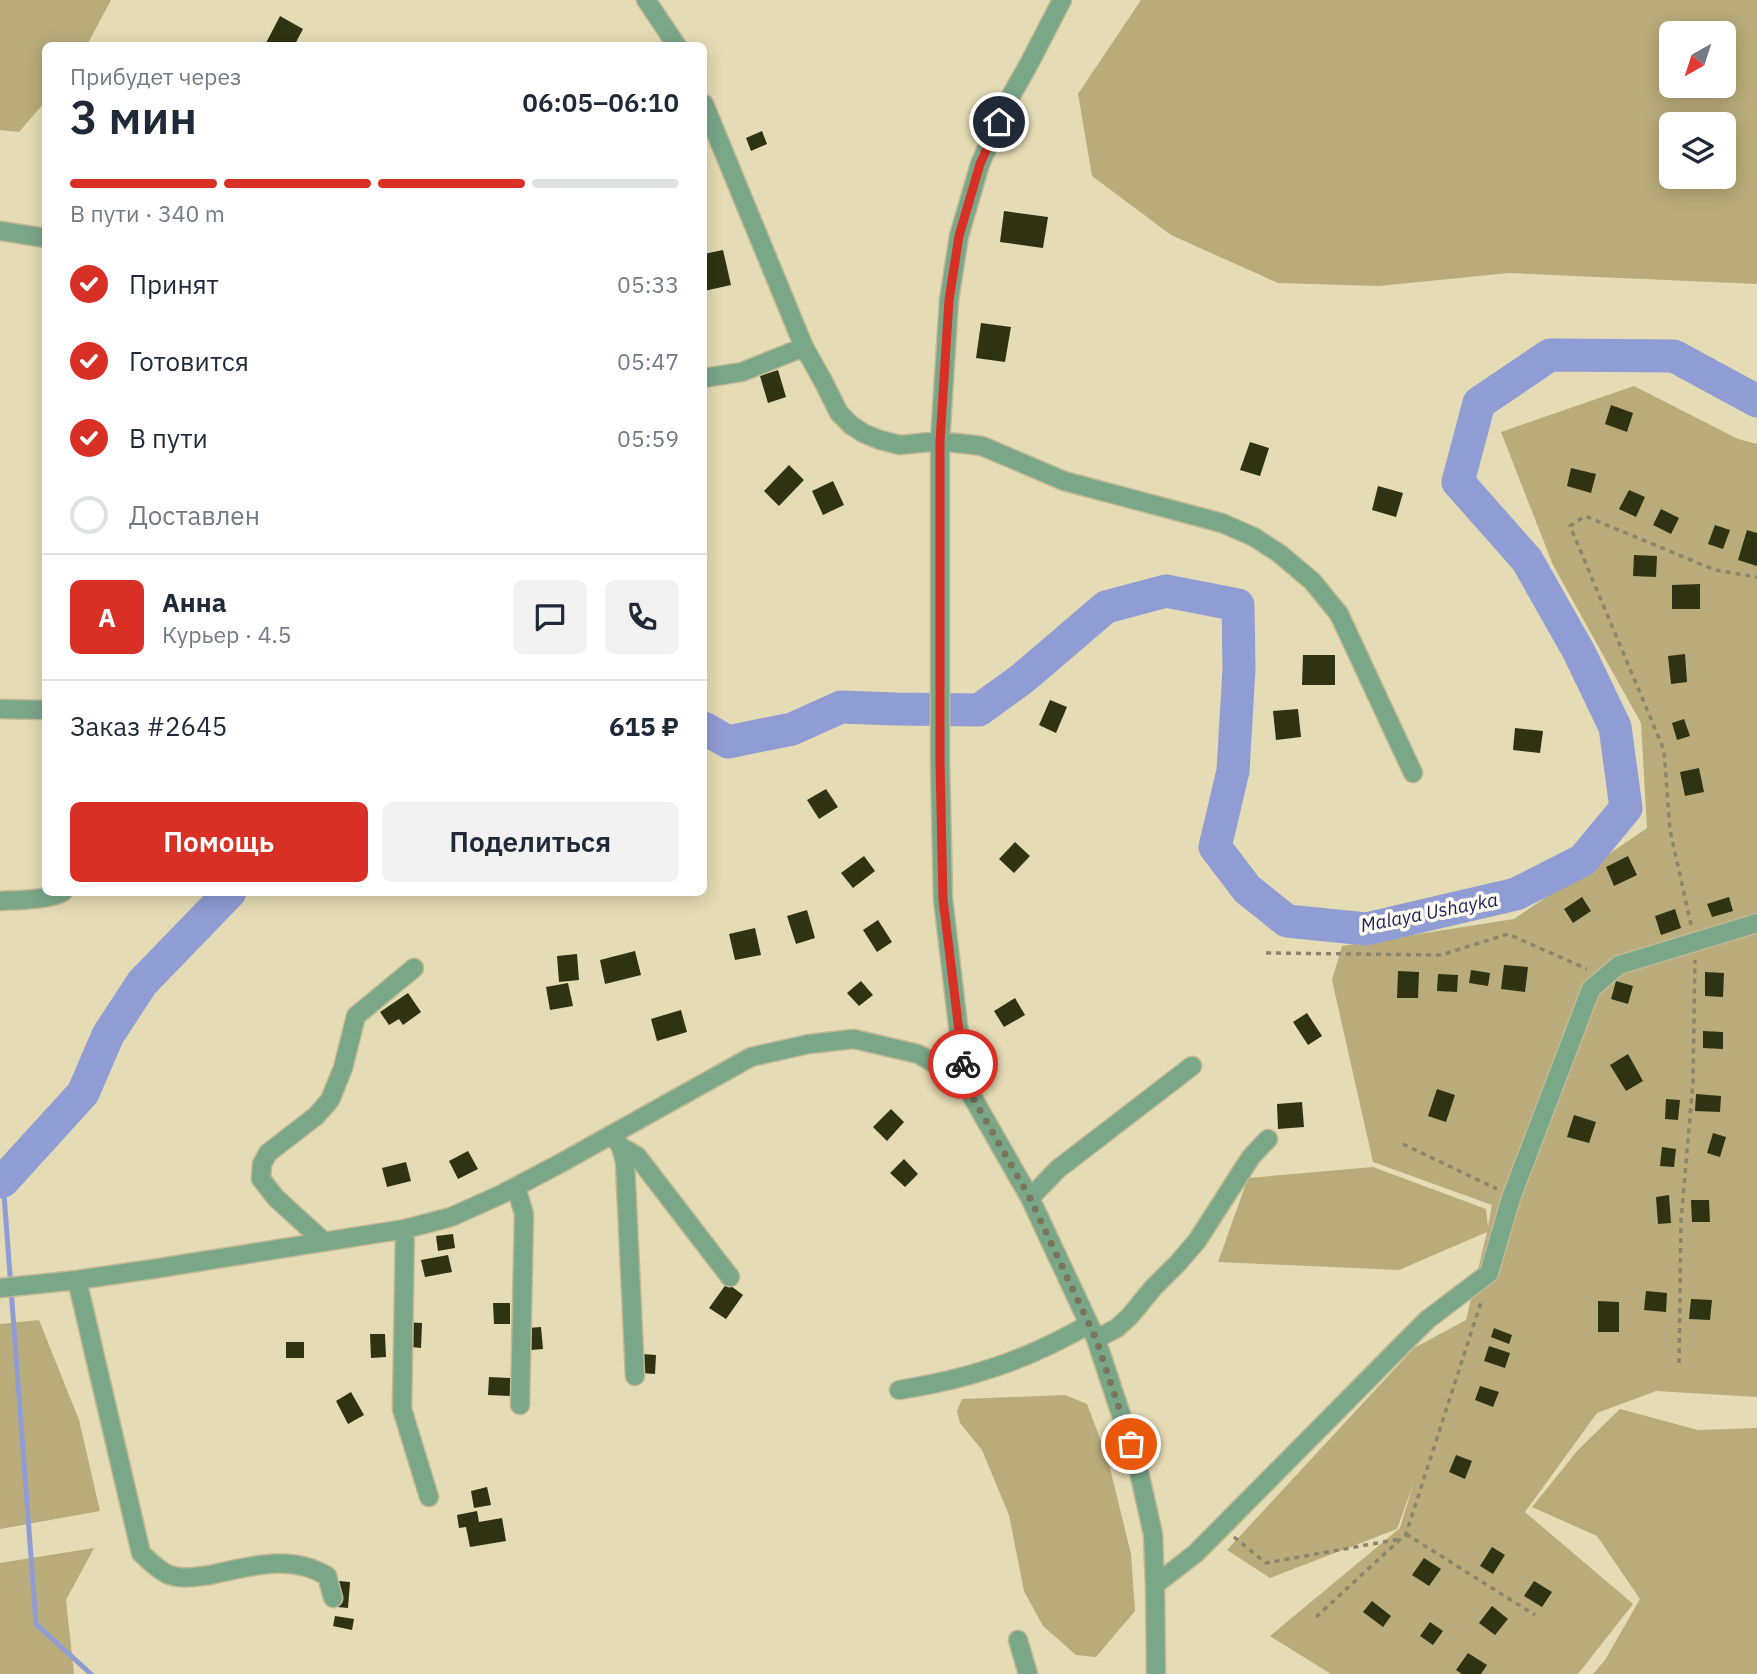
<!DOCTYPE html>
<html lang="ru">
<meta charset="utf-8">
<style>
body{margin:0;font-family:"IBM Plex Sans",sans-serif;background:#f2f2f3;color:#1f2937;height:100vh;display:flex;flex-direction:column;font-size:26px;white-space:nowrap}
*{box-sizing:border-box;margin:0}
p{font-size:23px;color:#747a83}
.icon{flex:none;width:38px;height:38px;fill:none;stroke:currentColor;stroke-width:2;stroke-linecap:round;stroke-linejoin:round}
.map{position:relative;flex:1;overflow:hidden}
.sheet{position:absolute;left:42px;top:42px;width:665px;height:854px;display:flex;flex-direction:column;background:#fff;border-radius:10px;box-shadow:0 4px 18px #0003}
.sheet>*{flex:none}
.needle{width:46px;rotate:219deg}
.fabs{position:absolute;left:1659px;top:21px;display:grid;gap:14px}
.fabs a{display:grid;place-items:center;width:77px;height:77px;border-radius:10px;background:#fff;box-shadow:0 4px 18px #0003;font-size:35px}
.pin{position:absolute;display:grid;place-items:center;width:60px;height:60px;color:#fff;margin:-30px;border:4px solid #fff;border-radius:50%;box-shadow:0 2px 7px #0007}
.courier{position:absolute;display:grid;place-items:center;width:70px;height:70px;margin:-35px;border:5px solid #d93025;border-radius:50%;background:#fff;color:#222;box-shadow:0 2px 9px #0007}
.overview em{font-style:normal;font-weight:600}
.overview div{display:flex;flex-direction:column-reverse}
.overview{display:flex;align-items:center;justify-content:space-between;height:119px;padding:0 28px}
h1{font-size:46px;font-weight:600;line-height:52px}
.bar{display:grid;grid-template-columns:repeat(4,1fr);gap:10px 7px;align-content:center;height:84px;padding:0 28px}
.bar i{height:9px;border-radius:5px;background:#e0e1e3}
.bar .selected{background:#d93025}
.bar p{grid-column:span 4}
.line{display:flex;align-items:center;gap:18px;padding:0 28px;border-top:2px solid #e0e1e3}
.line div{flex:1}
.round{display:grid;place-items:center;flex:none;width:74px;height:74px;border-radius:10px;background:#f2f2f3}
ol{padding:0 28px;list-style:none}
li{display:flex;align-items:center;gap:21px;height:77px}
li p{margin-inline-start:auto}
li .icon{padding:7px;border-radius:50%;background:#d93025;color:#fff;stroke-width:4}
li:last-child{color:#747a83}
li i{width:38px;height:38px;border:4px solid #e0e1e3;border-radius:50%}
.cta{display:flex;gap:14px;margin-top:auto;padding:14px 28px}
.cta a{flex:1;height:80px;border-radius:10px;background:#d93025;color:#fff;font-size:28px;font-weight:600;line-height:80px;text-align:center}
.cta a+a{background:#f2f2f3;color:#1f2937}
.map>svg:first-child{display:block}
.green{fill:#b9ac7a;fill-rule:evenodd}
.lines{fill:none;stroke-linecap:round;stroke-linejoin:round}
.stream{stroke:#909cd4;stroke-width:5}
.river{stroke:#909cd4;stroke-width:33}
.building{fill:#2f3311}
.minor-casing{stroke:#c1b896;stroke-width:21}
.path{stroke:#8c856b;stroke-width:3.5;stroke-dasharray:5 5;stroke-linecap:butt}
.minor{stroke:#7ba789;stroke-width:18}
.done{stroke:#7a745c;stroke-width:7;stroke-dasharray:0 12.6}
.route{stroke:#d93025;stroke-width:9}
.labels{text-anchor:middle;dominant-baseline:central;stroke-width:7;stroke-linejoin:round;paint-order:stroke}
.water-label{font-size:19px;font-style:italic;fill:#1c1e5f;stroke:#fffcf0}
</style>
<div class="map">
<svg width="1757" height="1674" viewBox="0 0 1757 1674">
<rect width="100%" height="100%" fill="#e5dbb4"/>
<path class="green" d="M 0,0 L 111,0 L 87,45 L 46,46 L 45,102 L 19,132 L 0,130 Z
M 1141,0 L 1757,0 L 1757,284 L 1509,273 L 1379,286 L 1278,283 L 1171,235 L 1092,176 L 1078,94 ZM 1671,33 L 1724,33 L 1724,86 L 1671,86 ZM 1671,124 L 1724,124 L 1724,177 L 1671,177 Z
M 1634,386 L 1738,439 L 1757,444 L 1757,1397 L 1656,1391 L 1597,1413 L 1525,1512 L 1633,1604 L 1578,1674 L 1331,1674 L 1270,1636 L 1400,1528 L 1413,1485 L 1397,1529 L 1270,1578 L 1227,1550 L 1414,1348 L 1466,1320 L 1487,1232 L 1399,1270 L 1218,1262 L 1248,1178 L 1373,1167 L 1486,1209 L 1488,1227 L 1492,1205 L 1373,1162 L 1332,980 L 1342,946 L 1514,919 L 1647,828 L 1641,723 L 1553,565 L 1501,432 Z
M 39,1320 L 79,1420 L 100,1511 L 0,1529 L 0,1324 Z
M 1065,1395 L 1087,1404 L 1108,1460 L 1131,1554 L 1135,1611 L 1096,1657 L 1076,1655 L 1043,1626 L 1024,1591 L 1009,1515 L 982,1450 L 960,1423 L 957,1411 L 962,1399 Z
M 1620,1409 L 1698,1430 L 1757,1428 L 1757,1674 L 1593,1674 L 1605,1660 L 1640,1599 L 1597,1536 L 1532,1507 L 1578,1450 Z
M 94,1548 L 66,1600 L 74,1674 L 0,1674 L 0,1563 Z"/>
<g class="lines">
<path class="stream" d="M 3,1181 L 36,1624 L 91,1674"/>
<path class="river" d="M 704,728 L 728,742 L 792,729 L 841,707 L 896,709 L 979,710 L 1023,678 L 1106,607 L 1166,591 L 1238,605 L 1239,669 L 1233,771 L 1215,847 L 1247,889 L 1287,921 L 1366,929 L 1516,894 L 1583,860 L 1626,808 L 1615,727 L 1579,652 L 1527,560 L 1458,482 L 1479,403 L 1550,355 L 1674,356 L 1757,401
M 0,1182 L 3,1181 L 83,1093 L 108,1035 L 142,983 L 230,892"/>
</g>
<path class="building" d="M 280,16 L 303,29 L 294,46 L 270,46 L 266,43 Z
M 762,131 L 767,144 L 751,151 L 746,138 Z
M 1004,211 L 1048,217 L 1043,248 L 1000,242 Z
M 723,250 L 731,285 L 704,291 L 704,254 Z
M 981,323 L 1011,327 L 1005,362 L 976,358 Z
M 778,370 L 786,397 L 768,403 L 760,376 Z
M 1611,405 L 1633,413 L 1627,432 L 1605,424 Z
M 1250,442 L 1269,448 L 1260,476 L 1240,470 Z
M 789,465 L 804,480 L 779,506 L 764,491 Z
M 1571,468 L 1596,474 L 1591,493 L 1567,486 Z
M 833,481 L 844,505 L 823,515 L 812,491 Z
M 1378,486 L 1403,493 L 1396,517 L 1372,510 Z
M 1629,490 L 1645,497 L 1636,517 L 1619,509 Z
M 1661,509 L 1679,518 L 1671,534 L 1653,525 Z
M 1715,525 L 1730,530 L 1723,549 L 1708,544 Z
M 1747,530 L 1757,533 L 1757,566 L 1738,560 Z
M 1634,555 L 1657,556 L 1656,577 L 1633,576 Z
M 1700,584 L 1700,609 L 1672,609 L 1672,585 Z
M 1685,654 L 1687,682 L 1671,684 L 1668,656 Z
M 1303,655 L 1335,655 L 1335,685 L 1302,685 Z
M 1050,700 L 1067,707 L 1056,733 L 1039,725 Z
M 1298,709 L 1301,737 L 1276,740 L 1273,711 Z
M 1684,719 L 1690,736 L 1677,740 L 1672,723 Z
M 1515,728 L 1543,731 L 1540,753 L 1513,750 Z
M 1699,768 L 1704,792 L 1685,796 L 1680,772 Z
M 826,789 L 838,807 L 819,819 L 807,800 Z
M 1015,842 L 1030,856 L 1014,873 L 999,859 Z
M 864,856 L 875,871 L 853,888 L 841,873 Z
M 1628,856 L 1637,875 L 1614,886 L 1606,867 Z
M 1582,897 L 1591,911 L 1573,923 L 1564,909 Z
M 1729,897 L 1733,911 L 1712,917 L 1707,904 Z
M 1675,909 L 1681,928 L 1661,935 L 1655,916 Z
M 807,910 L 815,938 L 796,944 L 787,916 Z
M 878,920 L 892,942 L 877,952 L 863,930 Z
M 755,928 L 761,955 L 735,960 L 729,934 Z
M 635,951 L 641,975 L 605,984 L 600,960 Z
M 577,954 L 579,980 L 559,982 L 557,956 Z
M 1504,965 L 1528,967 L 1525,992 L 1501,989 Z
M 1471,970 L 1490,973 L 1488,986 L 1469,983 Z
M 1398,971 L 1419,972 L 1418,998 L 1397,998 Z
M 1705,972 L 1724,973 L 1723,997 L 1705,996 Z
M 1438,974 L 1458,975 L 1457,992 L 1437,991 Z
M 861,981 L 873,995 L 859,1006 L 847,993 Z
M 1616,981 L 1633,986 L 1628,1004 L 1611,999 Z
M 568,983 L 573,1006 L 550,1010 L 546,987 Z
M 408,993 L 421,1012 L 403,1025 L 399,1019 L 389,1025 L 380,1012 Z
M 1015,998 L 1025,1015 L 1004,1027 L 994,1011 Z
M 681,1010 L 687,1032 L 657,1041 L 651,1019 Z
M 1307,1013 L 1322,1036 L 1308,1045 L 1293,1022 Z
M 1703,1031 L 1723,1032 L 1723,1049 L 1703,1048 Z
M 1628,1054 L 1643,1081 L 1626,1091 L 1610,1065 Z
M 1437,1089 L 1455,1095 L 1446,1122 L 1428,1116 Z
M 1696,1094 L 1721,1096 L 1720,1112 L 1695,1111 Z
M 1666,1099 L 1680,1100 L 1678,1120 L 1665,1119 Z
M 1302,1102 L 1304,1127 L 1278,1129 L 1277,1104 Z
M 891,1109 L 904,1122 L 887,1141 L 873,1127 Z
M 1574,1115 L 1596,1122 L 1589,1143 L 1567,1137 Z
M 1713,1133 L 1726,1137 L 1720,1157 L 1707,1153 Z
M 1662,1147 L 1676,1149 L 1674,1167 L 1660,1166 Z
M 468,1151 L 478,1169 L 458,1179 L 449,1161 Z
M 904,1159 L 918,1174 L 905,1187 L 890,1173 Z
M 406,1162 L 411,1181 L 387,1187 L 382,1168 Z
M 1669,1195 L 1671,1223 L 1658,1224 L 1656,1197 Z
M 1691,1200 L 1709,1200 L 1710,1222 L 1692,1222 Z
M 453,1234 L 455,1248 L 438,1251 L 436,1236 Z
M 448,1255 L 452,1272 L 425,1277 L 421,1260 Z
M 727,1283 L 743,1295 L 726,1319 L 709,1308 Z
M 1646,1291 L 1667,1293 L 1666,1312 L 1644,1310 Z
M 1691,1299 L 1712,1300 L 1710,1320 L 1689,1319 Z
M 1598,1301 L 1619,1302 L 1619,1332 L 1598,1332 Z
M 493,1303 L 510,1303 L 510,1324 L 494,1324 Z
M 404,1322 L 422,1323 L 421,1348 L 402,1346 Z
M 541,1327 L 543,1349 L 531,1350 L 529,1328 Z
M 1494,1328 L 1512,1335 L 1509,1344 L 1491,1337 Z
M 370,1334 L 385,1334 L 386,1357 L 371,1358 Z
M 286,1342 L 304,1342 L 304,1358 L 286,1358 Z
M 1489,1346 L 1510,1353 L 1505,1368 L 1484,1361 Z
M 642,1354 L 656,1355 L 655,1374 L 641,1373 Z
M 489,1377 L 511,1378 L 511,1396 L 488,1395 Z
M 1480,1386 L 1499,1392 L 1493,1407 L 1475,1400 Z
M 351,1392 L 364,1415 L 348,1424 L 336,1401 Z
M 1456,1455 L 1472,1461 L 1465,1479 L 1449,1472 Z
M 487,1487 L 491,1505 L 474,1508 L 471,1491 Z
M 477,1511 L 479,1522 L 502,1518 L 506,1541 L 470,1547 L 466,1527 L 459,1528 L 457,1515 Z
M 1492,1547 L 1505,1555 L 1493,1574 L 1480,1566 Z
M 1424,1558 L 1441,1569 L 1429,1586 L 1412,1575 Z
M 339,1581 L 350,1582 L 348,1608 L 337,1607 Z
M 1534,1581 L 1552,1592 L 1542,1607 L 1524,1596 Z
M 1372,1601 L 1391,1616 L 1383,1627 L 1363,1612 Z
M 1492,1606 L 1508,1619 L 1495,1635 L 1479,1623 Z
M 335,1616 L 354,1619 L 352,1630 L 333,1626 Z
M 1430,1622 L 1443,1631 L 1433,1645 L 1420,1636 Z
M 1468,1653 L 1487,1665 L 1481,1674 L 1462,1674 L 1456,1670 Z"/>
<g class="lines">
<defs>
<path id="minor" d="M 646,0 L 677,46
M 1062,0 L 1030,62 L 1008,101 L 980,164 L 959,236 L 949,300 L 940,441 L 940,761 L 943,899 L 965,1084 L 1030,1198 L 1096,1339 L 1137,1463 L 1153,1534 L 1155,1585 L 1156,1674
M 704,104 L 804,347 L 823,381 L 839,413 L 851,425 L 863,433 L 880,440 L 900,445 L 940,441 L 982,446 L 1064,481 L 1222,523 L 1254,537 L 1280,554 L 1312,581 L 1339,614 L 1413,773
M 0,231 L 46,238
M 704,378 L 742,372 L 804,347
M 0,709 L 46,710
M 0,901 C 19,900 47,900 63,892
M 613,1135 L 621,1147 L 625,1162 L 635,1376
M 621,1147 L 637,1156 L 730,1277
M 516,1187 L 524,1214 L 520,1405
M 1030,1198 L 1058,1169 L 1192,1066
M 405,1229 L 402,1409 L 429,1497
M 323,1241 L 276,1198 L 261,1179 L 262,1164 L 268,1153 L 316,1116 L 330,1100 L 343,1068 L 356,1016 L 414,968
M 77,1280 L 141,1553 C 149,1561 157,1569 167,1574 C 181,1580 195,1577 210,1575 C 249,1567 290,1553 327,1576 L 333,1598
M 0,1288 L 77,1280 L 153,1269 L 405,1229 L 451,1217 L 500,1195 L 559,1164 L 751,1057 L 809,1044 L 854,1039 L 918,1054 L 941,1067 L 965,1084
M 1096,1339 L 1117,1328 L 1130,1316 L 1153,1288 L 1178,1263 L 1197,1241 L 1251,1157 L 1268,1139
M 899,1390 C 969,1379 1028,1360 1089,1324
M 1155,1585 L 1196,1553 L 1427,1320 L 1489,1273 L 1511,1198 L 1591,989 L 1619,965 L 1757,923
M 1018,1640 L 1028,1674"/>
</defs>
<use href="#minor" class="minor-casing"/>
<path class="path" d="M 1691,925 L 1670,830 L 1664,750 L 1570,526 L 1585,516 L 1715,570 L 1757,577
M 1266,953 L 1441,955 L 1508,934 L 1587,969
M 1403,1144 L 1497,1189
M 1679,1363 L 1681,1221 L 1693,1082 L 1695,960
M 1406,1534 L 1535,1615
M 1234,1537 L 1266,1563 L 1400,1539
M 1316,1617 L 1406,1534 L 1482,1299"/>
<use href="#minor" class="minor"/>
</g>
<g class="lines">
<path class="done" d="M 963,1064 L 965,1084 L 1030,1198 L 1089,1324 L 1096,1339 L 1131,1444"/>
<path class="route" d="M 963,1064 L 943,899 L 940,761 L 940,441 L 949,300 L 959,236 L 980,164 L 999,122"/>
</g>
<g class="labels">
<g class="water-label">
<text transform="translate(1429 912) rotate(-11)">Malaya Ushayka</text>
</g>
</g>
</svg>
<div class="fabs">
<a><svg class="needle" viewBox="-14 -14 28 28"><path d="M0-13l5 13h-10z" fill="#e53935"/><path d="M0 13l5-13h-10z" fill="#747a83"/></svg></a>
<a><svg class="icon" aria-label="layers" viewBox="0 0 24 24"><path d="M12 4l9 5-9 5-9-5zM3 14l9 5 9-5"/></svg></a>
</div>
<div class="pin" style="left:1131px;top:1444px;background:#ea580c"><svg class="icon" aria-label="bag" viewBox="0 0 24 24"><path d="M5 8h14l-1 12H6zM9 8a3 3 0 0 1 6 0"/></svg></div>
<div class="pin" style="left:999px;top:122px;background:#1f2937"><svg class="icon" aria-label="home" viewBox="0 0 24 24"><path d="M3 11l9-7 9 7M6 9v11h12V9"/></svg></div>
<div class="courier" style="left:963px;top:1064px"><svg class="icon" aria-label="bike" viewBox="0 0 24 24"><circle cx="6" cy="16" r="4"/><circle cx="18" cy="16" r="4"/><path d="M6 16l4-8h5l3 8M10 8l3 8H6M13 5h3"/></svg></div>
<section class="sheet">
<div class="overview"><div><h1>3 мин</h1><p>Прибудет через</p></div><em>06:05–06:10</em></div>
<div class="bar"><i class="selected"></i><i class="selected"></i><i class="selected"></i><i></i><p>В пути · 340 m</p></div>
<ol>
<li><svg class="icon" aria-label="check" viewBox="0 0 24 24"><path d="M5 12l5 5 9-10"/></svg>Принят<p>05:33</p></li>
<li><svg class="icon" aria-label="check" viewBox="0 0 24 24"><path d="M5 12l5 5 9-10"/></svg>Готовится<p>05:47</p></li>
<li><svg class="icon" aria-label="check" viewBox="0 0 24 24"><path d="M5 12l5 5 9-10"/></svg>В пути<p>05:59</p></li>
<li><i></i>Доставлен</li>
</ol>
<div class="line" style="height:126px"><b class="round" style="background:#d93025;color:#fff">А</b><div><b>Анна</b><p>Курьер · 4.5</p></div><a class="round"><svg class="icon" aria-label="chat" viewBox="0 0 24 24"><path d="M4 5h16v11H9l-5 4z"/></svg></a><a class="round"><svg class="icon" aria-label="phone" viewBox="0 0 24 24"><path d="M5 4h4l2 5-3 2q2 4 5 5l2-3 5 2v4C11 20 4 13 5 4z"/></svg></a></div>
<div class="line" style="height:91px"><div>Заказ #2645</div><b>615 ₽</b></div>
<div class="cta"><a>Помощь</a><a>Поделиться</a></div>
</section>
</div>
